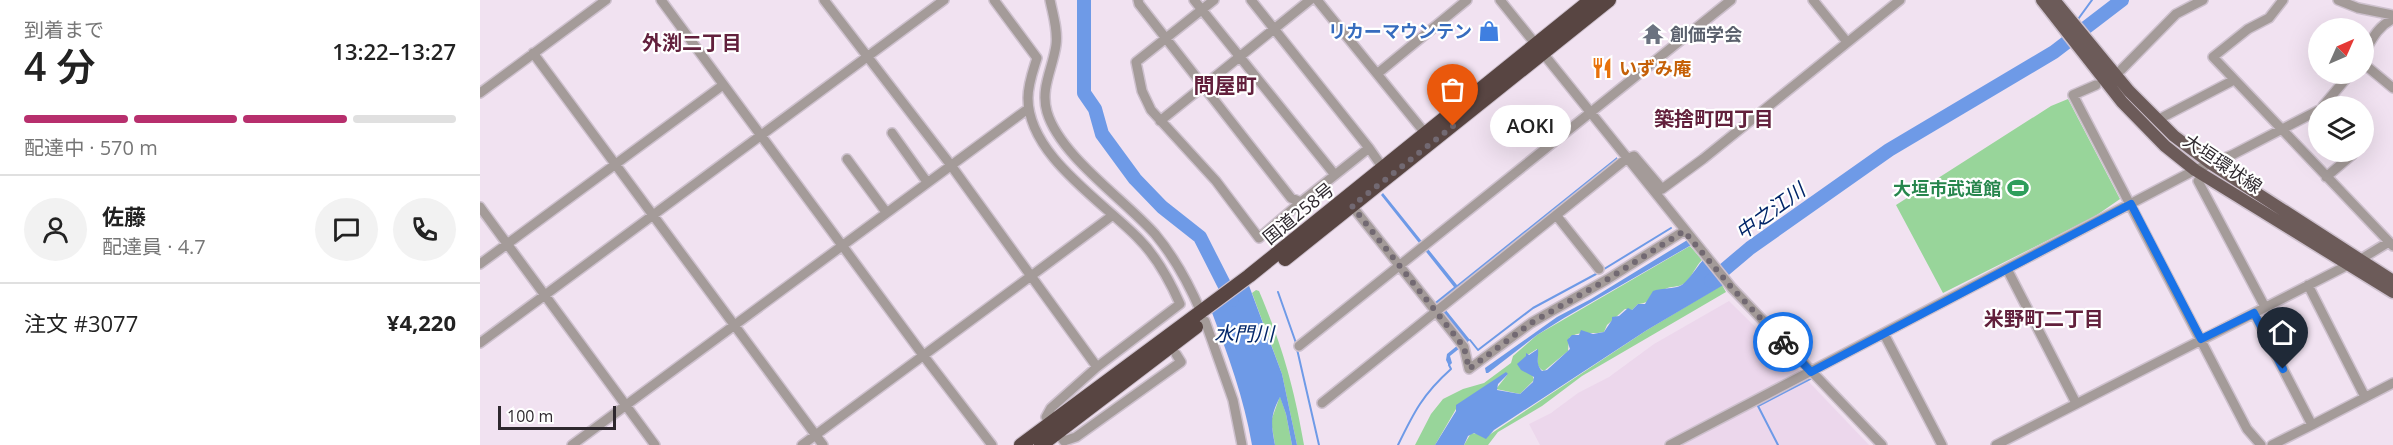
<!DOCTYPE html>
<html lang="ja">
<meta charset="utf-8">
<style>
body{margin:0;font-family:"Open Sans","Noto Sans JP",sans-serif;background:#f2f2f2;color:#222;height:100vh;display:flex;flex-direction:column;font-size:22px;white-space:nowrap}
*{box-sizing:border-box;margin:0}
p{font-size:20px;color:#767676}
.icon{flex:none;width:33px;height:33px;fill:none;stroke:currentColor;stroke-width:2;stroke-linecap:round;stroke-linejoin:round}
.map{position:relative;flex:1;overflow:hidden}
.sheet{display:flex;flex-direction:column;background:#fff;width:480px}
.sheet>*{flex:none}
.needle{width:39px;rotate:45deg}
.fabs{position:absolute;left:1828px;top:18px;display:grid;gap:12px}
.fabs a{display:grid;place-items:center;width:66px;height:66px;border-radius:50%;background:#fff;box-shadow:0 6px 24px #0002;font-size:30px}
.scale{position:absolute;left:18px;bottom:15px;width:118px;box-sizing:border-box;padding-left:6px;border:3px solid #2e282e;border-top:0;font-size:16px;line-height:21px;white-space:nowrap;color:#2e282e;-webkit-text-stroke:4px #fff;paint-order:stroke}
.pin{position:absolute;display:grid;place-items:center;width:51px;height:51px;color:#fff;margin:-62px -26px;border-radius:50% 50% 50% 0;rotate:-45deg;box-shadow:0 0 6px #0007}
.pin .icon{rotate:45deg}
.courier{position:absolute;display:grid;place-items:center;width:60px;height:60px;margin:-30px;border:4px solid #1a73e8;border-radius:50%;background:#fff;color:#222;box-shadow:0 2px 8px #0007}
.bubble{position:absolute;height:42px;border-radius:21px;background:#fff;box-shadow:0 6px 24px #0002;font-size:20px;font-weight:600;line-height:42px;text-align:center}
.overview em{font-style:normal;font-weight:600}
.overview div{display:flex;flex-direction:column-reverse}
.overview{display:flex;align-items:center;justify-content:space-between;height:102px;padding:0 24px}
h1{font-size:39px;font-weight:600;line-height:45px}
.bar{display:grid;grid-template-columns:repeat(4,1fr);gap:9px 6px;align-content:center;height:72px;padding:0 24px}
.bar i{height:8px;border-radius:4px;background:#e0e0e0}
.bar .active{background:#b72f6d}
.bar p{grid-column:span 4}
.line{display:flex;align-items:center;gap:15px;padding:0 24px;border-top:2px solid #e0e0e0}
.line div{flex:1}
.round{display:grid;place-items:center;flex:none;width:63px;height:63px;border-radius:32px;background:#f2f2f2}
main{display:flex;flex:1;min-height:0}
.map>svg:first-child{display:block}
.built{fill:#ecd7ec}
.green{fill:#98d59a}
.water{fill:#6e9ae7}
.lines{fill:none;stroke-linecap:round;stroke-linejoin:round}
.stream{stroke:#6e9ae7;stroke-width:2}
.river{stroke:#6e9ae7;stroke-width:14}
.minor-casing{stroke:#cec1ce;stroke-width:12}
.major-casing{stroke:#cec1ce;stroke-width:15}
.highway-casing{stroke:#cec1ce;stroke-width:16}
.minor{stroke:#a49b99;stroke-width:9}
.major{stroke:#6c5b59;stroke-width:12}
.highway{stroke:#584542;stroke-width:14}
.done{stroke:#726972;stroke-width:6;stroke-dasharray:0 10.8}
.route{stroke:#1a73e8;stroke-width:8}
.labels{text-anchor:middle;dominant-baseline:central;stroke-width:4.5;stroke-linejoin:round;paint-order:stroke}
.shop-label{font-size:18px;font-weight:bold;fill:#366cbe;stroke:#fff;text-anchor:end}
.worship-label{font-size:18px;font-weight:bold;fill:#5b616d;stroke:#fff;text-anchor:start}
.food-label{font-size:18px;font-weight:bold;fill:#c56008;stroke:#fff;text-anchor:start}
.street-label{font-size:18px;fill:#2e282e;stroke:#fff}
.leisure-label{font-size:18px;font-weight:bold;fill:#27864d;stroke:#fff;text-anchor:end}
.neighbourhood-label{font-size:20px;font-weight:bold;fill:#62203c;stroke:#fff}
.water-label{font-size:20px;font-style:italic;fill:#022669;stroke:#fff}
.quarter-label{font-size:21px;font-weight:bold;fill:#62203c;stroke:#fff}
</style>
<main>
<section class="sheet">
<div class="overview"><div><h1>4 分</h1><p>到着まで</p></div><em>13:22–13:27</em></div>
<div class="bar"><i class="active"></i><i class="active"></i><i class="active"></i><i></i><p>配達中 · 570 m</p></div>
<div class="line" style="height:108px"><a class="round"><svg class="icon" aria-label="person" viewBox="0 0 24 24"><circle cx="12" cy="8" r="4"/><path d="M4 21q1-7 8-7t8 7"/></svg></a><div><b>佐藤</b><p>配達員 · 4.7</p></div><a class="round"><svg class="icon" aria-label="chat" viewBox="0 0 24 24"><path d="M4 5h16v11H9l-5 4z"/></svg></a><a class="round"><svg class="icon" aria-label="phone" viewBox="0 0 24 24"><path d="M5 4h4l2 5-3 2q2 4 5 5l2-3 5 2v4C11 20 4 13 5 4z"/></svg></a></div>
<div class="line" style="height:78px"><div>注文 #3077</div><b>¥4,220</b></div>
</section>
<div class="map">
<svg width="1913" height="445" viewBox="0 0 1913 445">
<rect width="100%" height="100%" fill="#f1e2f1"/>
<path class="built" d="M 1249,301 L 1321,372 L 1183,445 L 1060,445 L 1049,424 L 1071,413 L 1098,393 L 1129,377 L 1174,344 Z
M 1328,381 L 1389,445 L 1200,445 L 1277,405 Z"/>
<path class="green" d="M 1588,99 L 1640,199 L 1614,217 L 1463,293 L 1416,205 L 1571,106 Z
M 1210,246 L 1222,260 C 1216,266 1213,274 1208,280 C 1203,286 1198,286 1192,287 C 1179,288 1172,304 1158,304 L 1152,310 L 1145,309 L 1127,325 L 1124,332 C 1111,335 1100,330 1089,338 L 1088,351 L 1064,371 C 1054,367 1059,357 1057,349 L 1046,356 L 1054,380 L 1040,394 L 1016,389 L 1028,374 L 976,409 L 955,445 L 935,445 L 951,414 L 963,399 L 983,389 L 1004,383 L 1031,363 L 1033,356 L 1057,335 Z
M 1242,285 L 1246,292 L 1102,376 L 1062,406 L 1018,432 L 1008,445 L 984,445 L 991,433 L 1009,435 L 1167,330 Z
M 776,290 L 779,291 C 802,345 814,387 824,445 L 817,445 L 802,374 L 772,293 Z
M 800,396 L 806,414 L 812,445 L 795,445 L 791,421 Z"/>
<path class="water" d="M 1137,157 L 1137,161 L 965,309 L 990,340 L 970,356 L 972,363 L 969,366 L 966,360 L 967,354 L 983,341 L 954,303 L 974,287 L 901,195 L 903,193 L 977,285 Z
M 1209,239 L 1213,244 L 1084,318 L 1057,335 L 1008,373 L 1006,373 L 1005,368 L 1077,317 L 1111,299 Z
M 1224,259 L 1245,284 L 1167,330 L 1014,430 L 1006,439 L 994,433 L 988,436 L 984,445 L 955,445 L 976,411 L 976,405 L 1026,372 L 1028,374 L 1018,384 L 1017,390 L 1040,394 L 1053,382 L 1054,377 L 1041,370 L 1037,364 L 1046,356 L 1046,353 L 1049,355 L 1058,349 C 1059,358 1055,363 1062,371 L 1067,370 L 1090,349 L 1087,340 L 1092,335 L 1099,335 L 1101,330 L 1113,334 L 1124,332 L 1132,320 L 1132,317 L 1139,316 L 1148,308 L 1152,310 L 1158,304 L 1165,304 L 1173,291 C 1181,288 1190,289 1197,287 C 1206,286 1217,266 1224,259 Z
M 768,283 L 802,374 L 817,445 L 812,445 L 806,414 L 800,397 C 790,416 791,424 795,445 L 772,445 C 764,398 748,355 731,310 Z"/>
<g class="lines">
<path class="stream" d="M 1596,22 L 1612,0
M 1574,52 L 1585,36
M 798,292 L 816,343
M 990,340 L 998,350 L 1053,308 L 1116,274 L 1191,228
M 817,349 L 839,445
M 918,445 C 934,412 943,394 971,369 L 969,365
M 1298,445 L 1278,406 L 1330,379"/>
<path class="river" d="M 604,0 L 604,93 L 615,109 L 622,134 L 655,179 L 682,207 L 720,237 L 752,300
M 1231,281 L 1270,248 L 1409,150 L 1574,52 L 1642,0"/>
<defs>
<path id="minor" d="M 181,0 L 443,355 L 512,445
M 514,0 L 557,58 C 553,71 548,84 548,98 C 548,155 622,201 658,238 C 677,257 689,279 700,304 L 617,367 L 571,408 L 566,417 L 571,423
M 570,0 C 573,15 578,30 576,45 C 573,68 560,88 567,112 C 580,156 644,199 675,234 C 695,258 709,284 721,312
M 658,0 L 659,4 L 811,198 L 821,202 L 889,148 L 771,0
M 714,0 L 855,175
M 734,0 L 656,62 L 662,91 L 671,110 L 736,181 L 779,238 L 821,202
M 837,0 L 945,133
M 1020,0 L 1252,288 L 1402,445
M 1333,0 L 1367,42
M 1803,0 L 1789,18 L 1768,29 L 1733,57 L 1913,246
M 1858,0 L 1878,8 L 1913,15
M 53,53 L 343,445
M 1884,53 C 1892,39 1898,26 1913,19
M 1884,64 L 1913,88
M 1641,70 L 1696,14 L 1723,0
M 897,74 L 987,0
M 1616,85 L 1593,95 L 1767,429 L 1781,445
M 0,93 L 126,0
M 1843,106 L 1870,74
M 1683,117 L 1754,80
M 680,121 L 830,0
M 412,133 L 447,182
M 889,148 L 905,171
M 367,159 L 406,212
M 1846,177 L 1872,155 L 1869,152
M 1718,181 L 1785,307
M 872,206 L 984,347 L 989,369 L 1051,323 L 1128,279 L 1204,231
M 0,207 L 175,445
M 1076,215 L 1119,269
M 1881,259 L 1909,242
M 0,264 L 243,85
M 1527,269 L 1596,403
M 1828,285 L 1885,397
M 1774,313 L 1832,425 L 1913,383
M 725,321 L 753,400 L 762,445
M 1404,334 L 1462,445
M 0,343 L 464,0
M 819,346 L 1251,0
M 617,367 L 551,276 L 633,215
M 842,403 L 1146,159 L 1154,156 L 1182,189 L 1223,159 L 1420,0
M 578,433 L 584,441 L 596,437 L 701,362 L 696,354
M 92,445 L 545,111 L 549,110
M 322,445 L 551,276 L 470,164 L 344,0
M 1190,445 L 1715,170 L 1752,155 L 1839,110
M 1516,445 L 1870,264
M 1792,445 L 1832,425"/>
<path id="major" d="M 1562,0 L 1642,102 L 1685,146 L 1715,170 L 1913,292
M 1574,0 L 1649,91 L 1694,136 L 1730,163 L 1913,281"/>
<path id="highway" d="M 805,259 L 1129,0
M 541,445 L 769,276 L 1111,0
M 561,445 L 716,327"/>
</defs>
<use href="#minor" class="minor-casing"/>
<use href="#major" class="major-casing"/>
<use href="#highway" class="highway-casing"/>
<use href="#minor" class="minor"/>
<use href="#major" class="major"/>
<use href="#highway" class="highway"/>
</g>
<g class="lines">
<path class="done" d="M 973,126 L 872,206 L 984,347 L 989,369 L 1051,323 L 1128,279 L 1204,231 L 1252,288 L 1303,342"/>
<path class="route" d="M 1303,342 L 1331,372 L 1651,204 L 1721,339 L 1774,313 L 1803,369"/>
</g>
<defs>
<symbol id="shop-bare" viewBox="-9 -9 18 18"><path d="M-5-2.5h2.3a2.7 3.5 0 0 1 5.4 0H5L5.5 6h-11ZM-1.5-2.5h3a1.5 2.3 0 0 0-3 0Z" fill="#3f7fe0" stroke="#fff" stroke-width="2.5" paint-order="stroke"/></symbol>
<symbol id="temple-bare" viewBox="-9 -9 18 18"><path d="M0-6L5-2H3V0L6.5 2.5H4V6H1.5V3h-3V6H-4V2.5H-6.5L-3 0V-2H-5Z" fill="#6b7280" stroke="#fff" stroke-width="2.5" paint-order="stroke"/></symbol>
<symbol id="restaurant-bare" viewBox="-9 -9 18 18"><path d="M-5-6h1v4h1v-4h1v4h1v-4h1v5L-1.5 .5V6h-2V.5L-5-1ZM5-6V6H3V1.5H1.5Q1.5-4 5-6Z" fill="#e8710a" stroke="#fff" stroke-width="2.5" paint-order="stroke"/></symbol>
<symbol id="stadium-bare" viewBox="-9 -9 18 18"><path d="M0-5a6.5 5 0 1 0 0 10a6.5 5 0 1 0 0-10ZM-3.5-1.8h7v3.6h-7Z" fill="#2e9e5b" stroke="#fff" stroke-width="2.5" paint-order="stroke"/></symbol>
</defs>
<g fill-rule="evenodd">
<use href="#shop-bare" x="994" y="16" width="30" height="30"/>
<use href="#temple-bare" x="1158" y="19" width="30" height="30"/>
<use href="#restaurant-bare" x="1107" y="53" width="30" height="30"/>
<use href="#stadium-bare" x="1523" y="173" width="30" height="30"/>
</g>
<g class="labels">
<g class="shop-label">
<text x="992" y="31">リカーマウンテン</text>
</g>
<g class="worship-label">
<text x="1190" y="34">創価学会</text>
</g>
<g class="food-label">
<text x="1139" y="68">いずみ庵</text>
</g>
<g class="street-label">
<text transform="translate(1743 163) rotate(34)">大垣環状線</text>
<text transform="translate(818 213) rotate(-39)">国道258号</text>
</g>
<g class="leisure-label">
<text x="1521" y="188">大垣市武道館</text>
</g>
<g class="neighbourhood-label">
<text x="212" y="42">外渕二丁目</text>
<text x="1234" y="118">築捨町四丁目</text>
<text x="1564" y="318">米野町二丁目</text>
</g>
<g class="water-label">
<text transform="translate(1290 211) rotate(-36)">中之江川</text>
<text x="764" y="333">水門川</text>
</g>
<g class="quarter-label">
<text x="745" y="85">問屋町</text>
</g>
</g>
</svg>
<div class="fabs">
<a><svg class="needle" viewBox="-14 -14 28 28"><path d="M0-13l5 13h-10z" fill="#e53935"/><path d="M0 13l5-13h-10z" fill="#767676"/></svg></a>
<a><svg class="icon" aria-label="layers" viewBox="0 0 24 24"><path d="M12 4l9 5-9 5-9-5zM3 14l9 5 9-5"/></svg></a>
</div>
<div class="scale">100 m</div>
<div class="pin" style="left:973px;top:126px;background:#ea580c"><svg class="icon" aria-label="bag" viewBox="0 0 24 24"><path d="M5 8h14l-1 12H6zM9 8a3 3 0 0 1 6 0"/></svg></div>
<div class="pin" style="left:1803px;top:369px;background:#1f2937"><svg class="icon" aria-label="home" viewBox="0 0 24 24"><path d="M3 11l9-7 9 7M6 9v11h12V9"/></svg></div>
<div class="courier" style="left:1303px;top:342px"><svg class="icon" aria-label="bike" viewBox="0 0 24 24"><circle cx="6" cy="16" r="4"/><circle cx="18" cy="16" r="4"/><path d="M6 16l4-8h5l3 8M10 8l3 8H6M13 5h3"/></svg></div>
<div class="bubble" style="left:1010px;top:105px;width:81px">AOKI</div>
</div>
</main>
